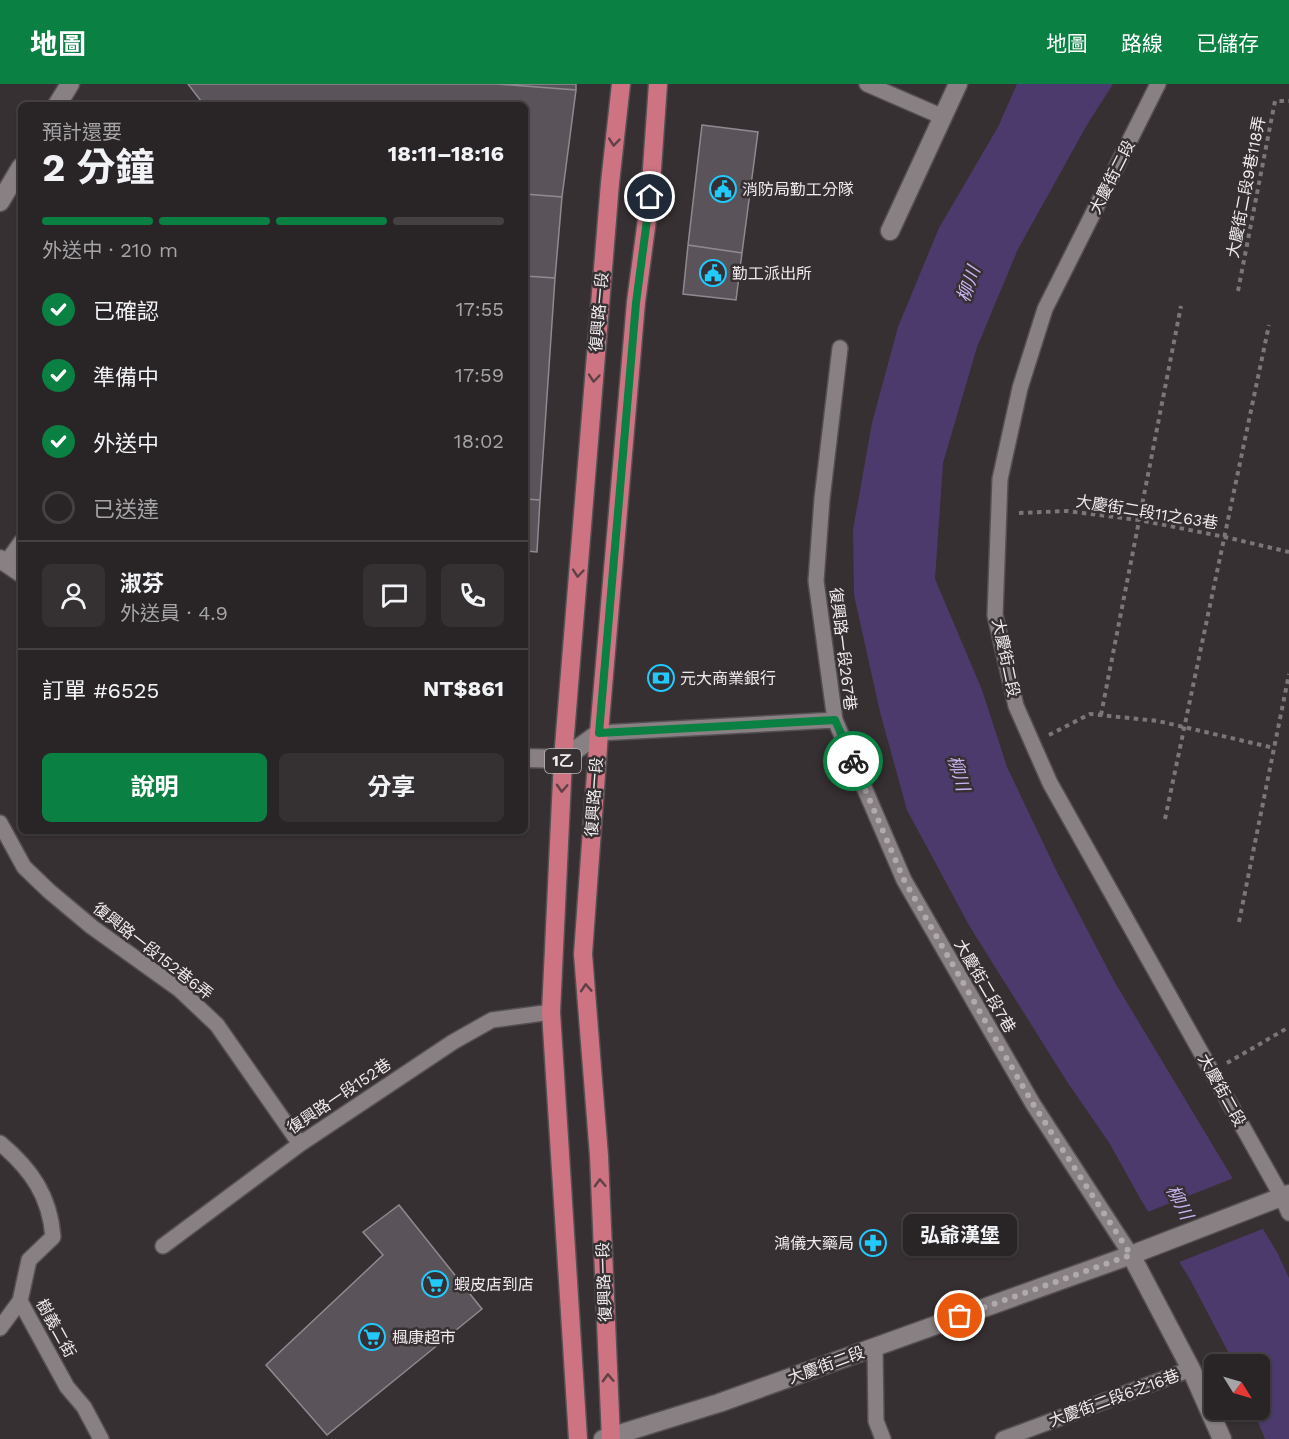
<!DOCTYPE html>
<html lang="zh-TW">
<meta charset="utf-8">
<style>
body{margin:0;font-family:"Work Sans","Noto Sans TC",sans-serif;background:#353032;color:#f1f3f6;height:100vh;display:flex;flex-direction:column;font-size:22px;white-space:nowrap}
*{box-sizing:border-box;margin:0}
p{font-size:20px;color:#a5a4a7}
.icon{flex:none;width:33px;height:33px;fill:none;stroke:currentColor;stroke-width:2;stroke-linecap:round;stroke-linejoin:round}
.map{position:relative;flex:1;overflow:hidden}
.sheet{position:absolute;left:18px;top:18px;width:510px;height:732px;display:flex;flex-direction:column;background:#292426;border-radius:9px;box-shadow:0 2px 4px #0004,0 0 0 2px #454143}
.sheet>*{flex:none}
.needle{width:39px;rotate:127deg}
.fabs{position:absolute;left:1204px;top:1270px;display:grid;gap:12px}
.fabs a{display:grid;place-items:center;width:66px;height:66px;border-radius:9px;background:#292426;box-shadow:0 2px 4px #0004,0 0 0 2px #454143;font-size:30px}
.pin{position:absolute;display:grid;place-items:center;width:51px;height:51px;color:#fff;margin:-26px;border:3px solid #fff;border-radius:50%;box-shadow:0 2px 6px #0007}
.courier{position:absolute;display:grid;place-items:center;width:60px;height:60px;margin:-30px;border:4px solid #0b8043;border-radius:50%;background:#fff;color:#222;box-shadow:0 2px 8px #0007}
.bubble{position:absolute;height:42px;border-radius:9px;background:#292426;box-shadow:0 2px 4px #0004,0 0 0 2px #454143;font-size:20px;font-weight:700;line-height:42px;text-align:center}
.head em{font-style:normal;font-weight:700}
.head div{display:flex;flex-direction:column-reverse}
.head{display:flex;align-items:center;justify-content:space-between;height:102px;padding:0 24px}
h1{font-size:39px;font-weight:700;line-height:45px}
.bar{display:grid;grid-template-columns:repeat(4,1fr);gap:9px 6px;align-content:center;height:72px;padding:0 24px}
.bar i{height:8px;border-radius:4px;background:#454143}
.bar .current{background:#0b8043}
.bar p{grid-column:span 4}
.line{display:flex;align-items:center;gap:15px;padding:0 24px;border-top:2px solid #454143}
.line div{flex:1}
.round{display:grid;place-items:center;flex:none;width:63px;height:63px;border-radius:9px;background:#353032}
ol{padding:0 24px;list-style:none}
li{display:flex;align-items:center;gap:18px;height:66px}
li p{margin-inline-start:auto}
li .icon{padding:6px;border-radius:50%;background:#0b8043;color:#fff;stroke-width:4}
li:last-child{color:#a5a4a7}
li i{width:33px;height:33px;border:3px solid #454143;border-radius:50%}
.primary-button{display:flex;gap:12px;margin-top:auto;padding:12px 24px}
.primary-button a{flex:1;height:69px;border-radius:9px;background:#0b8043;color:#fff;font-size:24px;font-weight:700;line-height:69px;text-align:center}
.primary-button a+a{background:#353032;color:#f1f3f6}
header{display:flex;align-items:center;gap:36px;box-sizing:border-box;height:84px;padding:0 30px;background:#0b8043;color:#fff}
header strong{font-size:28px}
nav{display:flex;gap:33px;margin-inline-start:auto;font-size:21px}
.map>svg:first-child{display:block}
.water{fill:#4d3a6c}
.pier{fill:#373033}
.building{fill:#5a545a;stroke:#8f8a90;stroke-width:1.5}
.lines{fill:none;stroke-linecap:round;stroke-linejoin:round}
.service-casing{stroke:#544f52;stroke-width:18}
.minor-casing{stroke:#544f52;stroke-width:21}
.primary-casing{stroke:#544f52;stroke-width:21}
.path{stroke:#7c7678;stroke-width:4;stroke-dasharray:4.5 4.5;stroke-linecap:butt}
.service{stroke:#888083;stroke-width:15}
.minor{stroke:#888083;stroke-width:18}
.primary{stroke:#ce7382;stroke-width:18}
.oneway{stroke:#5d4147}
.done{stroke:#afaaac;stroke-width:6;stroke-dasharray:0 10.8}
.route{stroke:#0b8043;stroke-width:8}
.labels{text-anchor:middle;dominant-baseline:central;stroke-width:5;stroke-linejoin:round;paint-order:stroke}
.shield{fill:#373033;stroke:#b8b3b5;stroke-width:1.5}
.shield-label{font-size:15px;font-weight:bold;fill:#efebed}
.street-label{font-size:16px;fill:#efebed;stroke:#373033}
.poi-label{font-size:16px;fill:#efebed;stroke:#373033;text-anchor:start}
.water-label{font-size:18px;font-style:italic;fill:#c9b3f3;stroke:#373033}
</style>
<header>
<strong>地圖</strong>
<nav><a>地圖</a><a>路線</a><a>已儲存</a></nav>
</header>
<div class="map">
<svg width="1289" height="1355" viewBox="0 0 1289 1355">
<rect width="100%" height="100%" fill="#373033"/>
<path class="water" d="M 1017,0 L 1113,0 L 1088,39 L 1018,165 L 977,263 L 943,379 L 935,495 L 982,606 L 1007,683 L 1056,786 L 1114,897 L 1278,1170 L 1289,1194 L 1289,1355 L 1265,1355 L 1253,1326 L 1260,1326 L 1260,1281 L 1235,1281 L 1191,1197 L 1141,1116 L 1110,1060 L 1066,996 L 970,843 L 907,726 L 880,628 L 854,511 L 853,446 L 872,339 L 898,243 L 939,144 L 998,43 Z"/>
<path class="pier" d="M 1236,1093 L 1265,1144 L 1177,1179 L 1145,1129 Z"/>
<path class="building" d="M 188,0 L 497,0 L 576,6 L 562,113 L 525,110 L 525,21 L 204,21 Z
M 497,0 L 576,0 L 576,6 Z
M 702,41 L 758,48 L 742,169 L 688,161 Z
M 525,110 L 562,113 L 555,194 L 525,192 Z
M 688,161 L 742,169 L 736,216 L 683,210 Z
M 525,192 L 555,194 L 540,416 L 525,415 Z
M 525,415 L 540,416 L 537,468 L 525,467 Z
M 399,1121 L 482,1225 L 327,1351 L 266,1281 L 383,1171 L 363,1148 Z"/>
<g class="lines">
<defs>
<path id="service" d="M 867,0 L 943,33
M 1158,0 L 1045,225 L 1020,304 L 1000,395 L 995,531 L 1016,622 L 1050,699 L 1282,1113 L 1289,1129
M 840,264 L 822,415 L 816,497 L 835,636 L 904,796 L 1033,1020 L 1131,1171
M 6,479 L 21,458
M 599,649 L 835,636
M 0,739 L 24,783 L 49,807 L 92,843 L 180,906 L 217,941 L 300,1060
M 0,1059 C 31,1085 50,1112 53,1153 L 29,1176 L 20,1217 L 67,1303 L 84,1323 L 101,1355
M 163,1162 L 300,1060 L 453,958 L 492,936 L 551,928
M 0,1244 L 20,1217
M 875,1263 L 876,1337 L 883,1355
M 1003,1355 L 1191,1285"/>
<path id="minor" d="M 57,21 L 70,0
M 0,118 L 21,83
M 890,147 L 958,0
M 0,475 L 21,489
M 525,674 L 563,675 L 599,649
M 1131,1171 L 1191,1285 L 1222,1355
M 603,1355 L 719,1319 L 1131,1171 L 1289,1110"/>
<path id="primary" d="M 578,1355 L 551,928 L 563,675 L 610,99 L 621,0
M 611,1355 L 599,1072 L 583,870 L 599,649 L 636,218 L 650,113 L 658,0"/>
</defs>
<use href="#service" class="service-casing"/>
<use href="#minor" class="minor-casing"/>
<use href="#primary" class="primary-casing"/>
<path class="path" d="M 1238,207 L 1275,17 L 1289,17
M 1019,429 L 1067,427 L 1139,436 L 1225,453 L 1289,468
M 1101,631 L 1181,222
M 1049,651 L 1090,630 L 1158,637 L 1274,664
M 1165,735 L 1269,241
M 1239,838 L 1289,590
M 1227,979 L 1289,943"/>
<use href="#service" class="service"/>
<use href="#minor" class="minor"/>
<use href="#primary" class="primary"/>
</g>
<defs><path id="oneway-chevron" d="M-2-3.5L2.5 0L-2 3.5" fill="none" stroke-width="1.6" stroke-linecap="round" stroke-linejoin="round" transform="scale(1.5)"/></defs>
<g class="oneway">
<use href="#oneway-chevron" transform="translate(614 58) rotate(96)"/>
<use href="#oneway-chevron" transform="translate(594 294) rotate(95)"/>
<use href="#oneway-chevron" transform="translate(578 489) rotate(95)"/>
<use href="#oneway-chevron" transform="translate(562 704) rotate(93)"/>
<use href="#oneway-chevron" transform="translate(586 904) rotate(-94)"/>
<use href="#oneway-chevron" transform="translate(600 1099) rotate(-92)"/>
<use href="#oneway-chevron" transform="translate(608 1294) rotate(-92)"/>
</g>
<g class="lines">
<path class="done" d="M 853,677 L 904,796 L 1033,1020 L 1131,1171 L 960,1232"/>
<path class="route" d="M 650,113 L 636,219 L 599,649 L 835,636 L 853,677"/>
</g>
<defs>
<symbol id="civic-ring" viewBox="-11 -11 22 22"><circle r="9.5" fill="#373033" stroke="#22c9fd" stroke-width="1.5"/><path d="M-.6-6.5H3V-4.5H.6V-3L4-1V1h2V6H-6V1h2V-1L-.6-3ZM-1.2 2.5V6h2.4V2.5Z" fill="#22c9fd"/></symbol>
<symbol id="bank-ring" viewBox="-11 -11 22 22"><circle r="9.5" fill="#373033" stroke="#22c9fd" stroke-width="1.5"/><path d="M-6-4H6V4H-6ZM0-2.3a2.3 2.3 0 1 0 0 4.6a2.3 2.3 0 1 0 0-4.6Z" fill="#22c9fd"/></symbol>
<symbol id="pharmacy-ring" viewBox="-11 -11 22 22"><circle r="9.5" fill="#373033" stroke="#22c9fd" stroke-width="1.5"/><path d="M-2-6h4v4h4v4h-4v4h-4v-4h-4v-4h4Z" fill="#22c9fd"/></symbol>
<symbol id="supermarket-ring" viewBox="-11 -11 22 22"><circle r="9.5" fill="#373033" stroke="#22c9fd" stroke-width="1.5"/><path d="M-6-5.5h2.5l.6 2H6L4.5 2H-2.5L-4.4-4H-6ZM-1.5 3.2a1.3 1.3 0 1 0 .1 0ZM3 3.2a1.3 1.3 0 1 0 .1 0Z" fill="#22c9fd"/></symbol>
</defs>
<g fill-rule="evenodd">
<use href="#civic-ring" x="708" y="90" width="30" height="30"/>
<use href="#civic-ring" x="698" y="174" width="30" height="30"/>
<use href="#bank-ring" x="646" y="579" width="30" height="30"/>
<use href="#pharmacy-ring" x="858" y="1144" width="30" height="30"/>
<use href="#supermarket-ring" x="420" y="1185" width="30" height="30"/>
<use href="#supermarket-ring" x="357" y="1238" width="30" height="30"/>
</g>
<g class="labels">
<rect class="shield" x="545" y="665" width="36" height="24" rx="4.5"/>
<g class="shield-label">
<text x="563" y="677">1乙</text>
</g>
<g class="street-label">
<text transform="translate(1112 93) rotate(-63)">大慶街二段</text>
<text transform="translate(1246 103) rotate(-79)">大慶街二段9巷118弄</text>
<text transform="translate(599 228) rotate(-85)">復興路一段</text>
<text transform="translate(1147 428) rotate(9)">大慶街二段11之63巷</text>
<text transform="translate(843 565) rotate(83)">復興路一段267巷</text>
<text transform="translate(1006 574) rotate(78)">大慶街二段</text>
<text transform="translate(594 713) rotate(-86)">復興路一段</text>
<text transform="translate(153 867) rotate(38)">復興路一段152巷6弄</text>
<text transform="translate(985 902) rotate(60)">大慶街二段7巷</text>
<text transform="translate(1222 1006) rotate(61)">大慶街二段</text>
<text transform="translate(339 1012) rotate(-34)">復興路一段152巷</text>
<text transform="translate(604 1198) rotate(-92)">復興路一段</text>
<text transform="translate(56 1244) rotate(61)">樹義二街</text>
<text transform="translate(826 1281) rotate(-20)">大慶街二段</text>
<text transform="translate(1114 1314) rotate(-20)">大慶街二段6之16巷</text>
</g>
<g class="poi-label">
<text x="742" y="105">消防局勤工分隊</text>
<text x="732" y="189">勤工派出所</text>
<text x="680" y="594">元大商業銀行</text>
<text x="854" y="1159" text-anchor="end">鴻儀大藥局</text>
<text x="454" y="1200">蝦皮店到店</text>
<text x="392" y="1253">楓康超市</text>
</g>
<g class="water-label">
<text transform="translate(968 200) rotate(-71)">柳川</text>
<text transform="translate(959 689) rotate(74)">柳川</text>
<text transform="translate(1180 1118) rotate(63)">柳川</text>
</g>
</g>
</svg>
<div class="fabs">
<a><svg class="needle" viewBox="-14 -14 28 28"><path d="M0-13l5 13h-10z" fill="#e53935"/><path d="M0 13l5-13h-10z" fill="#a5a4a7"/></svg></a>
</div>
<div class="pin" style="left:960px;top:1232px;background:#ea580c"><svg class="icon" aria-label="bag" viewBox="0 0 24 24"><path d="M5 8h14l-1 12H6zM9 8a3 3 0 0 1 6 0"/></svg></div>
<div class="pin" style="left:650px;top:113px;background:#1f2937"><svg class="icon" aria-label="home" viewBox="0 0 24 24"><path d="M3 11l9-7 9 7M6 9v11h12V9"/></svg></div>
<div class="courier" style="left:853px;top:677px"><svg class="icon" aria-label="bike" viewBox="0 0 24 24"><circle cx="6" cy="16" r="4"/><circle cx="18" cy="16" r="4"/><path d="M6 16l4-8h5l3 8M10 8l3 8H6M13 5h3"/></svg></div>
<div class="bubble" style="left:903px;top:1130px;width:114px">弘爺漢堡</div>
<section class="sheet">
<div class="head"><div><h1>2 分鐘</h1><p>預計還要</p></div><em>18:11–18:16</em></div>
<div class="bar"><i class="current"></i><i class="current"></i><i class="current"></i><i></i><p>外送中 · 210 m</p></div>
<ol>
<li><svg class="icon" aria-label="check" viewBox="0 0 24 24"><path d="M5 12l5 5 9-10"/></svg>已確認<p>17:55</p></li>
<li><svg class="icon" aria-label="check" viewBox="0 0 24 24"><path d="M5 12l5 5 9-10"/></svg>準備中<p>17:59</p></li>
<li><svg class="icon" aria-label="check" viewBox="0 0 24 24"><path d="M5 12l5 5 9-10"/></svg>外送中<p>18:02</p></li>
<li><i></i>已送達</li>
</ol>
<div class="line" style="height:108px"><a class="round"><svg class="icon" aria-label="person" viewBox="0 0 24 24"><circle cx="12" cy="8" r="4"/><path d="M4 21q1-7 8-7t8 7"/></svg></a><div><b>淑芬</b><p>外送員 · 4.9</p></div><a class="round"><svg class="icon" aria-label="chat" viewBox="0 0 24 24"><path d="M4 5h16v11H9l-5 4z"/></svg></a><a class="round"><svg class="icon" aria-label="phone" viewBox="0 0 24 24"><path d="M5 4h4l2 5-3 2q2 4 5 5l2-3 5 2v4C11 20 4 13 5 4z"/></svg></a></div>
<div class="line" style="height:78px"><div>訂單 #6525</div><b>NT$861</b></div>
<div class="primary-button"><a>說明</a><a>分享</a></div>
</section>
</div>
